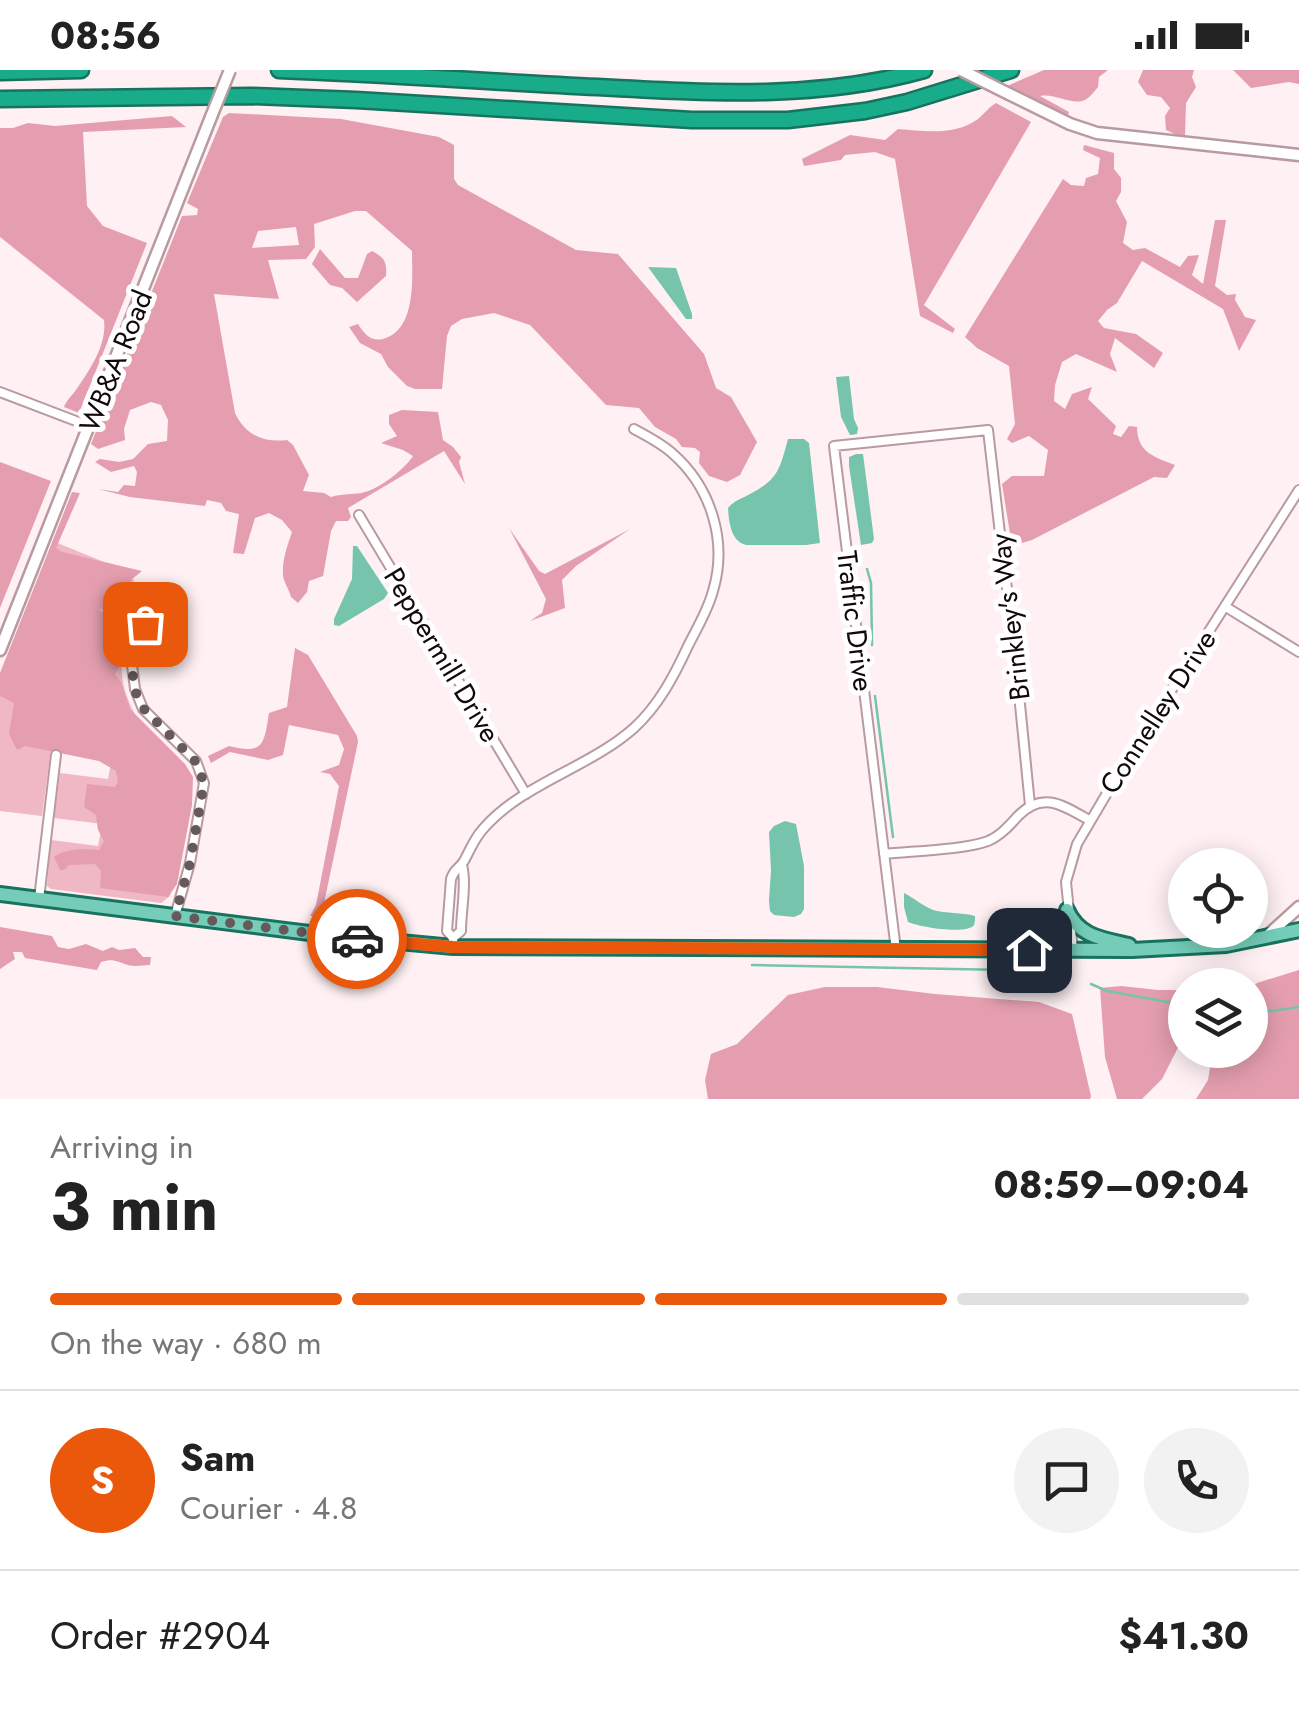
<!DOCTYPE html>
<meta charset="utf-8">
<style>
body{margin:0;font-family:Jost,sans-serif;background:#f2f2f2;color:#222;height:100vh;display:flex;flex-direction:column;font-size:38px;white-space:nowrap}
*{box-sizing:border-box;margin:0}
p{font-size:32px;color:#767676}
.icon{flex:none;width:55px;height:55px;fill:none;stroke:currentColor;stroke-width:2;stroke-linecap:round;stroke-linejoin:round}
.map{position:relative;height:1029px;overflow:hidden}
.panel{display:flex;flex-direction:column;background:#fff;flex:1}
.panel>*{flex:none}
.controls{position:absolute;left:1168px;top:778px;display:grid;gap:20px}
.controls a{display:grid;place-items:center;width:100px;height:100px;border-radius:50%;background:#fff;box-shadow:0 5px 25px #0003;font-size:50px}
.pin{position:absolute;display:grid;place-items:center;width:85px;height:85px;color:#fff;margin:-42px;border-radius:20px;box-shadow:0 5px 15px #0006}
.courier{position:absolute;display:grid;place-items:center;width:100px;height:100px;margin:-50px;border:8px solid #ea580c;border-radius:50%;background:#fff;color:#222;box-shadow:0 2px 12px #0007}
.headline em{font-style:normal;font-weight:700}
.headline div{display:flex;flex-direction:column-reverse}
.headline{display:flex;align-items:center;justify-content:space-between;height:170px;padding:0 50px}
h1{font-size:65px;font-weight:700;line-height:75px}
.bar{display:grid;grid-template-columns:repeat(4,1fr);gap:15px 10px;align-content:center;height:120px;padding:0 50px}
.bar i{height:12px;border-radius:8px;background:#e0e0e0}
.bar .selected{background:#ea580c}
.bar p{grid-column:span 4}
.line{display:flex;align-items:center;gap:25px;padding:0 50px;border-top:2px solid #e0e0e0}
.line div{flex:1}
.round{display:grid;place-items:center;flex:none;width:105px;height:105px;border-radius:52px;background:#f2f2f2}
.status{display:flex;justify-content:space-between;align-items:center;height:70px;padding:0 50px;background:#fff;direction:ltr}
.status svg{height:28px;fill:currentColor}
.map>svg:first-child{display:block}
.green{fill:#f0b8c4}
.forest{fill:#e49eaf;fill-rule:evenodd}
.water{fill:#76c4ab}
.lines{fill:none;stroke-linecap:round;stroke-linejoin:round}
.stream{stroke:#76c4ab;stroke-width:2.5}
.minor-casing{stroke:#b99aa0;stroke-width:12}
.tertiary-casing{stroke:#b99aa0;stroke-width:15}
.primary-casing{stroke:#17735e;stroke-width:18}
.motorway-casing{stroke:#17735e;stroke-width:19}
.minor{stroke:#fff;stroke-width:8}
.tertiary{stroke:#fff;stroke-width:10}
.primary{stroke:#75cdb9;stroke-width:12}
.motorway{stroke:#19ac8a;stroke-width:14}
.tertiary-bridge-casing{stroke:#b99aa0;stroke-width:15;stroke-linecap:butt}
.tertiary-bridge{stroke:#fff;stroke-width:10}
.done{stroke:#65595c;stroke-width:10;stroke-dasharray:0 18}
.route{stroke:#ea580c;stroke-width:12}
.labels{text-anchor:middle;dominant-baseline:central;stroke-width:10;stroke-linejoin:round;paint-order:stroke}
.street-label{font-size:28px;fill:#12080b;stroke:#fff}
</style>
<div class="status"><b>08:56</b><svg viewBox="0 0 49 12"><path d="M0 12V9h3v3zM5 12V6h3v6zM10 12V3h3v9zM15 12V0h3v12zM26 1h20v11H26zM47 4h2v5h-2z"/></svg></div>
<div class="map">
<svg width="1299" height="1029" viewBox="0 0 1299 1029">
<rect width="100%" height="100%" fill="#fef0f3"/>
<path class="green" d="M 55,472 L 109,494 L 134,510 C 130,521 134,530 131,541 C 127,562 120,583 122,604 C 124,643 169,695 191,728 L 170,826 L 161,833 L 51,819 L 47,816 L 51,770 L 98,776 L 102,754 L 54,748 L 60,703 L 108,709 L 112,687 L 51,679 L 42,746 L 0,741 L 0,607 Z"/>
<path class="forest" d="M 1044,0 L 1108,0 L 1099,7 L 1098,17 C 1094,22 1090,27 1085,30 C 1072,36 1056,23 1040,26 L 1069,42 L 1067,48 L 1007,16 Z
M 1143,0 L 1194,0 L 1192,7 L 1196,17 L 1186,33 L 1185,66 L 1177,65 L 1166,60 L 1165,46 L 1170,38 L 1161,27 L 1147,25 L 1138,12 Z
M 1233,0 L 1299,0 L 1299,14 L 1289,12 L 1251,18 Z
M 996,33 L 1031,52 L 924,235 L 955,259 L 953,263 L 920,246 L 895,89 L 875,82 L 845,85 L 841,90 L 804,96 L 802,89 L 850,65 L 885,70 L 898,59 C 924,61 955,66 978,49 C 984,44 989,37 996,33 Z
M 229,43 L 341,49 L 439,67 L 454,75 L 454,109 L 458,115 L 576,180 L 618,184 L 704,284 L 716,318 L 731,327 L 757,372 L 740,405 L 727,412 L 709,406 L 699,393 L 700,382 L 695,378 L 682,377 L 676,369 L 655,357 L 639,338 L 606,335 L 530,255 L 494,243 L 462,249 L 451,256 L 447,266 L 442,319 L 415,319 L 407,316 L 388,297 L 381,284 L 360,273 L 349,257 L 358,254 C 364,263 370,272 383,269 C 417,260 412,207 412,181 L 366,141 L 355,141 L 314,154 L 315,177 L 306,189 L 268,190 L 279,229 L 214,224 L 235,343 C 245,365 264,373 287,370 L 293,375 L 309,405 L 303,421 L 324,423 L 331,427 C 343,423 356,425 365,422 C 379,419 406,398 413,386 L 403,380 L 381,373 L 397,366 L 389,354 L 389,345 L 402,340 L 438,342 L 443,370 L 453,377 L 461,387 L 459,392 L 465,414 L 444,381 L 348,438 L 351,447 L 348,451 L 336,451 L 331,461 L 323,506 L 309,511 L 307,522 L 298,533 L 291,527 C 289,519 283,511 283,504 C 282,490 288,474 292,462 L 282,450 L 269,443 L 255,448 L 244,484 L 233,483 L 239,444 L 226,441 L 221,433 L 207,430 L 205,436 L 130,427 L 98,419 L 118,422 L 124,415 L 135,416 L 137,402 L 134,396 L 111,402 L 95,392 L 100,389 L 119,392 L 133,389 L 148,374 L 167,371 L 168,350 L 161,335 L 151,332 L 130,340 L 124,359 L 125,370 L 98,379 L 91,374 L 182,146 L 197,145 L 198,139 L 187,133 L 223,47 ZM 296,157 L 299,175 L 252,178 L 258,161 Z
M 172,46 L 186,57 L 83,62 L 87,136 L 103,156 L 147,173 L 79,343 L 64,337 C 67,329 73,325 78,317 C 91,298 107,274 104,250 L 0,167 L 0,58 L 13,58 L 28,53 L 55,56 Z
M 1084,75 L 1114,83 L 1114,99 L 1121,108 L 1121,122 L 1116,131 L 1127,152 L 1123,173 L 1133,180 L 1145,178 L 1180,197 L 1188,186 L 1199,185 L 1192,205 L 1203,214 L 1215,150 L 1226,150 L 1215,216 L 1227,225 L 1236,224 L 1235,230 L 1245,247 L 1256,250 L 1239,281 L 1223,239 L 1142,191 L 1117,233 L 1107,240 L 1098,251 L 1104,258 L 1136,264 L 1163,283 L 1154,298 L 1115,268 L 1110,284 L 1117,302 L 1076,284 L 1062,292 L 1055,315 L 1054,331 L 1065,339 L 1072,324 L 1092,317 L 1088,329 L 1116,356 L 1113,364 L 1121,367 L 1129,356 L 1137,357 C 1137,382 1154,387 1175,395 L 1167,408 L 1154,407 L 1032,470 L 1012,476 L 1002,414 L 1012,406 L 1044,406 L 1048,380 L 1029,366 L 1012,373 L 1007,369 L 1015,354 L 1009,296 L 977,278 L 965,267 L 1063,109 L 1071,115 L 1084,116 L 1086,108 L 1098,104 L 1100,88 L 1083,80 Z
M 320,179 L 345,208 L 358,208 L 367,184 L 372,181 C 385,188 387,192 386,206 L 357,232 L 342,218 L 330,215 L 312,194 Z
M 0,392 L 51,411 L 0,538 Z
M 72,422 L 80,423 L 56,478 L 62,482 L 142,501 L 131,510 L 129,519 L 131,531 L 121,538 L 98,539 L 128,560 L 121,593 L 115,604 L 121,612 L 130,639 L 185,694 L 193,707 L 192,735 L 177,814 L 168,827 L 100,818 L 101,801 L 95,794 L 69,795 L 64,800 L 60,800 L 54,787 C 68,778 83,779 99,780 L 104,771 L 98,760 L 96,745 L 84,737 L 87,714 L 115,717 L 118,712 L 116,701 L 99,691 L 25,676 L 17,680 L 9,664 L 14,633 L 0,626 L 0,603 Z
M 509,458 L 539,501 L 545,504 L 630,459 L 576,496 L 562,510 L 565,538 L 530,551 L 542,543 L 546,529 Z
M 295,578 L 308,585 L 357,666 L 358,672 L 323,838 L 331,844 L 354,848 L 310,846 L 316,835 L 339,716 L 330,704 L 320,702 L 339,695 L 344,679 L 338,665 L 289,655 L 283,685 L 268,690 L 230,682 L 211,693 L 208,686 L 229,676 C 264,685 264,674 269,643 L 287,637 Z
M 0,857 L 52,866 L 58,877 L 69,879 L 86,874 L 103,881 L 112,877 L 119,880 L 135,878 L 143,887 L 151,887 L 150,895 C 144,895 134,897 128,895 C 117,892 114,888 101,892 L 97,900 L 25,888 L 22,882 L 13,882 L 15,889 L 0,899 Z
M 1299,900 L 1299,1029 L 1196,1029 L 1208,1010 L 1213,980 L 1250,980 L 1250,919 L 1257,913 Z
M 1121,916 L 1158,920 L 1185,920 L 1185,964 L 1162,1009 L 1142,1029 L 1117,1029 L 1105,987 L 1100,918 Z
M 825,917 L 877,917 L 935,924 L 1039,932 L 1072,944 L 1091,1026 L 1090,1029 L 708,1029 L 705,1010 L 711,984 L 737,974 L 788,925 Z"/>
<path class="water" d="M 648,197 L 676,198 L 692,244 L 692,249 L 686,249 Z
M 849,306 L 854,349 L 858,358 L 857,364 L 850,365 L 841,347 L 836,307 Z
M 788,369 L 804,369 L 809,373 L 820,473 L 806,475 L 746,475 C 731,471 729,453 728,438 C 735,430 741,429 750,424 C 779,409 780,398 788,369 Z
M 856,384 L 863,384 L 874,469 L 872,473 L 861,475 L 849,396 L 849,387 Z
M 353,476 L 357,476 L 388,523 L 384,529 L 339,556 L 334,555 L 334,549 L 352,509 Z
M 785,751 L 796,754 L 804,796 L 804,839 L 801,844 L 794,847 L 774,845 L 770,841 L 769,831 L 771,800 L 769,762 L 774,756 Z
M 904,823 C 914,828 923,836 933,840 C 947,844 961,842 975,846 C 975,849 975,852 974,855 C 967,865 919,857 908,852 L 904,837 Z"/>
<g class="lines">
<path class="stream" d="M 867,499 L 871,513 L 872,575
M 875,626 L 893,767
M 752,895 L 1062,901
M 1091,914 L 1107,921 L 1185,935
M 1250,944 L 1299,937"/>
<defs>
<path id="minor" d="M 0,322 L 89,356
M 359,445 L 526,724
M 156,518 L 132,595 L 135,619 L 143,639 L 196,691 L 204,713 L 190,793 L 175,846
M 1226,537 L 1299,582
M 884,784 C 911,781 964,780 988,771 C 1000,766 1009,756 1018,746 C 1043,720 1064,736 1089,750
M 39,829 L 56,685
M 453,868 L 461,861 C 461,841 467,813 462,795
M 453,876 L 453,868 L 447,861 L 451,809 C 454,799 459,799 464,791 C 470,780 474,769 483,759 C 523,713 589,698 634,658 C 659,635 674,606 688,576 C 697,558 708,540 713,521 C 728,471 711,417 672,383 C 661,373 647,366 634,359
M 896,880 L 834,376 L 988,360 L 1005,507 L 1010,534 L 1030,735
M 1073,880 L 1066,812 L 1077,774 L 1123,696 L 1299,420"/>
<path id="tertiary" d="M 1009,24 L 1070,54 L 1097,63 L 1299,85
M 0,580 L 211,47
M 1267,866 L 1299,837"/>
<path id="primary" d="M 0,824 L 325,865 L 453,877 L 1132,880 L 1226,875 L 1299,860
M 1067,840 C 1079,867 1103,869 1129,875
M 999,877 C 1005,875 1010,871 1015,870 C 1047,861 1054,883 1067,840"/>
<path id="motorway" d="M 279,0 C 386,4 492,12 598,17 C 708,23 817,30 924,0
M 0,2 L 81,0
M 0,29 L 252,26 L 356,30 L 692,50 L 788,50 L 865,41 L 907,32 L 1011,0"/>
</defs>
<use href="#minor" class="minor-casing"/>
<use href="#tertiary" class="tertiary-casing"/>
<use href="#primary" class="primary-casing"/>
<use href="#motorway" class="motorway-casing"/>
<use href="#minor" class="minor"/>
<use href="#tertiary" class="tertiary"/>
<use href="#primary" class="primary"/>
<use href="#motorway" class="motorway"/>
<defs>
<path id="tertiary-bridge" d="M 961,0 L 1009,24
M 211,47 L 230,0"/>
</defs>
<use href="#tertiary-bridge" class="tertiary-bridge-casing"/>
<use href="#tertiary-bridge" class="tertiary-bridge"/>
</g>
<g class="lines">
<path class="done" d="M 145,554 L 132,595 L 134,619 L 144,639 L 196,692 L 204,713 L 190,793 L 175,846 L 357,869"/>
<path class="route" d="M 357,869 L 453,877 L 1029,880"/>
</g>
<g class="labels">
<g class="street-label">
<text transform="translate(116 291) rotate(-68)">WB&amp;A Road</text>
<text transform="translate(1010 547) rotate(-97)">Brinkley's Way</text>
<text transform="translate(855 551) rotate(83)">Traffic Drive</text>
<text transform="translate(442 585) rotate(59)">Peppermill Drive</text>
<text transform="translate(1158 642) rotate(-57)">Connelley Drive</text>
</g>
</g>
</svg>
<div class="controls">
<a><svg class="icon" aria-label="locate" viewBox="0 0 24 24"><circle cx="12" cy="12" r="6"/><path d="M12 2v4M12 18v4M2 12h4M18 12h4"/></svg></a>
<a><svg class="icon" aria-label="layers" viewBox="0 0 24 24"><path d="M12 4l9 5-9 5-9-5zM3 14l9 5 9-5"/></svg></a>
</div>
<div class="pin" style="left:145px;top:554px;background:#ea580c"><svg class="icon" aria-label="bag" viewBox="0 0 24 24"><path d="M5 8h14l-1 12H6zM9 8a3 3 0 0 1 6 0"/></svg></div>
<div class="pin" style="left:1029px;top:880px;background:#1f2937"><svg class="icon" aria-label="home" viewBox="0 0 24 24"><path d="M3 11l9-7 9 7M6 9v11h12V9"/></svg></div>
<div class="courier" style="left:357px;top:869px"><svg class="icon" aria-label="car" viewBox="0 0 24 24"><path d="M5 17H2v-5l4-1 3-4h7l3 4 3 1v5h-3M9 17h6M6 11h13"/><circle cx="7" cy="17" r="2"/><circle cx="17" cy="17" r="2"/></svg></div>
</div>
<section class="panel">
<div class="headline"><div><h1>3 min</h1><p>Arriving in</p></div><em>08:59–09:04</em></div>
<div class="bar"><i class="selected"></i><i class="selected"></i><i class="selected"></i><i></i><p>On the way · 680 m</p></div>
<div class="line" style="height:180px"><b class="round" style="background:#ea580c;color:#fff">S</b><div><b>Sam</b><p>Courier · 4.8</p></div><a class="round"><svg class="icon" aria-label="chat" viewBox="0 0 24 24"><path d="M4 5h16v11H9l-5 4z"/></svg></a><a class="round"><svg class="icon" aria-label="phone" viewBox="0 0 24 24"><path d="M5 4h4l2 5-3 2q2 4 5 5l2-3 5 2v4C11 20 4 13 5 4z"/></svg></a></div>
<div class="line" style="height:130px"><div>Order #2904</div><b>$41.30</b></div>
</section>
